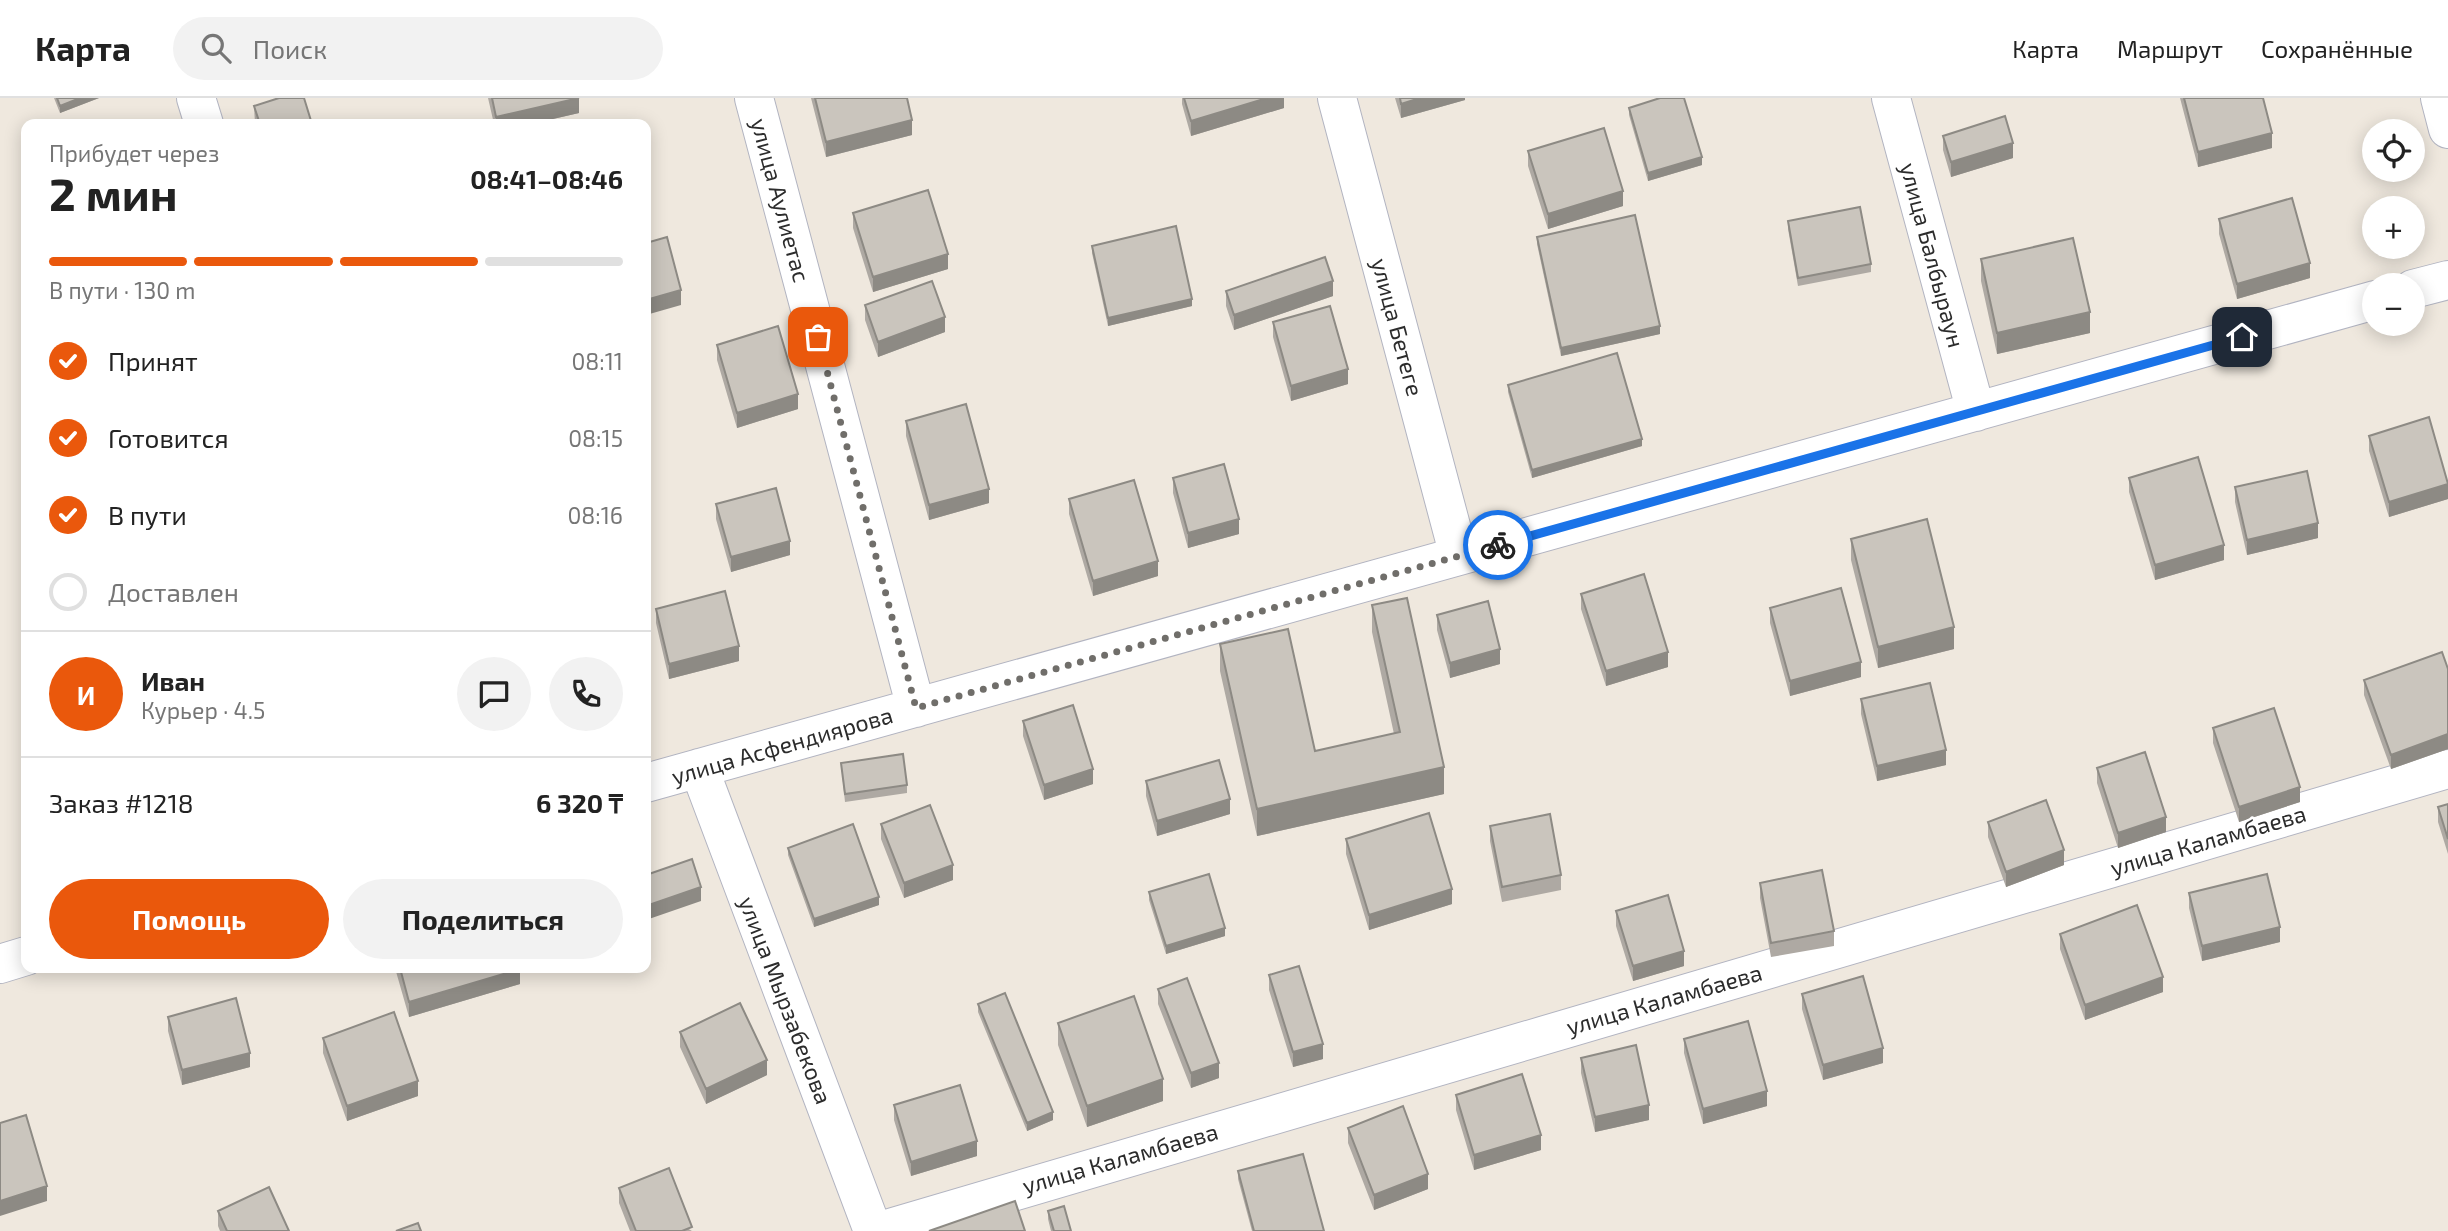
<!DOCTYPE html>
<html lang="ru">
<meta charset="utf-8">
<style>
body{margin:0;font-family:"Exo 2",sans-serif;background:#f2f2f2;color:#222;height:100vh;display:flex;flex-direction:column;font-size:26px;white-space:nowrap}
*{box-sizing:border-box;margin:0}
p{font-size:23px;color:#767676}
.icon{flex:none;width:38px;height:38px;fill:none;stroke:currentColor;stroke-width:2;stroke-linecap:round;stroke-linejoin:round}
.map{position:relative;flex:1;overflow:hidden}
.details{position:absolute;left:21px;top:21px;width:630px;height:854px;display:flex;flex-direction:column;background:#fff;border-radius:14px;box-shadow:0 4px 18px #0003}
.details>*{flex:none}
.controls{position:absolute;left:2362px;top:21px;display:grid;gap:14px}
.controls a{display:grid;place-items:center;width:63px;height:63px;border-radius:50%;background:#fff;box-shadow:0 4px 18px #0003;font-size:35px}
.pin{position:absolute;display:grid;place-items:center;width:60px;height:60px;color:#fff;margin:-30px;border-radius:14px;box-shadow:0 4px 10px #0006}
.courier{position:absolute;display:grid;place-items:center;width:70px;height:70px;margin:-35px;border:5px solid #1a73e8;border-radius:50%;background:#fff;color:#222;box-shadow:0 2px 9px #0007}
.overview em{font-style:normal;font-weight:700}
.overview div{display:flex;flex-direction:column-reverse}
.overview{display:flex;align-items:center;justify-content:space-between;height:119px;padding:0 28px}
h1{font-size:46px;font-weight:700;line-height:52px}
.bar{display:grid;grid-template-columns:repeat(4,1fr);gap:10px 7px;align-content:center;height:84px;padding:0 28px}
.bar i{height:9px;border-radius:5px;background:#e0e0e0}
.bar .active{background:#ea580c}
.bar p{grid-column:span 4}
.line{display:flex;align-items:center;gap:18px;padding:0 28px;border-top:2px solid #e0e0e0}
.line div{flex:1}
.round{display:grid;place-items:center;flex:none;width:74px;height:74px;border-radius:37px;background:#f2f2f2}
ol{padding:0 28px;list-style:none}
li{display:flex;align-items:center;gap:21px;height:77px}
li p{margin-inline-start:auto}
li .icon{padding:7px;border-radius:50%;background:#ea580c;color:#fff;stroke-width:4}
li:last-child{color:#767676}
li i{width:38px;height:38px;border:4px solid #e0e0e0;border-radius:50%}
.button{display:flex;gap:14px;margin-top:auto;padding:14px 28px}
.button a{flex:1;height:80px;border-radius:42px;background:#ea580c;color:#fff;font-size:28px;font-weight:700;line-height:80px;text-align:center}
.button a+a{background:#f2f2f2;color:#222}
header{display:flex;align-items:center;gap:42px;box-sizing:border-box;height:98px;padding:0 35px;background:#fff;border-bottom:2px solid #e0e0e0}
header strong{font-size:33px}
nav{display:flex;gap:38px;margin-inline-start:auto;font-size:24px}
.search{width:490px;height:63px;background:#f2f2f2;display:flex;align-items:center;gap:18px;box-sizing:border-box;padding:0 24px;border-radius:38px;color:#767676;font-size:26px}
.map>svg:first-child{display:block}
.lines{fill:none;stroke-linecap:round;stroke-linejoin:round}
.minor-casing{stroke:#b2b4c1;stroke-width:40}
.minor{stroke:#fff;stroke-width:38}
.wall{fill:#aea9a3}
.shaded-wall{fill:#8d8a84}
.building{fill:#cac5bd;stroke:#8d8a84;stroke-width:2}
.done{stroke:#706e6a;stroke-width:7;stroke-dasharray:0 12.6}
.route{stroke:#1a73e8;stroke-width:9}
.labels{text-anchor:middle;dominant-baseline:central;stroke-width:5;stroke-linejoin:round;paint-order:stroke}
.street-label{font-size:23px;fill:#2c2c2c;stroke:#fff}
</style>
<header>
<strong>Карта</strong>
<div class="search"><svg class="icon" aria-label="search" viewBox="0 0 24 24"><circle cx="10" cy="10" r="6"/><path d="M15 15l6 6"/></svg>Поиск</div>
<nav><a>Карта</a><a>Маршрут</a><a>Сохранённые</a></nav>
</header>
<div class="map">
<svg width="2448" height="1133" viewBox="0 0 2448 1133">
<rect width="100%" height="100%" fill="#efe8de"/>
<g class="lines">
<defs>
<path id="minor" d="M 196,0 L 204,26
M 754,0 L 916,610
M 1337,0 L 1459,458
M 1891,0 L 1976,314
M 2440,0 L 2448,31
M 2413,191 L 2448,182
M 699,670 L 873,1133
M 646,685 L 2375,202
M 0,866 L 26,858
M 880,1133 L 2448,671"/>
</defs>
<use href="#minor" class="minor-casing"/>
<use href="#minor" class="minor"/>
</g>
<path class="wall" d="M 54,0 L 99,0 L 60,15 Z
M 488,0 L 579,0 L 579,15 L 531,26 L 494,26 Z
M 811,0 L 907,0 L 912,37 L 826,59 Z
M 1182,0 L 1284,0 L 1284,10 L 1191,38 L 1182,6 Z
M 1395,0 L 1465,0 L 1465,2 L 1401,20 Z
M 2180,0 L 2263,0 L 2272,50 L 2198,69 Z
M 254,8 L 312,26 L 255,26 Z
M 1629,10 L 1702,67 L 1648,83 L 1629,17 Z
M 1943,38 L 2013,60 L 1951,79 L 1943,52 Z
M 1528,53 L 1623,108 L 1548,131 L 1528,68 Z
M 853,115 L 948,171 L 873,194 L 853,130 Z
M 2219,121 L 2310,180 L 2237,201 L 2219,136 Z
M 1788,123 L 1871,166 L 1871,174 L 1798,188 L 1788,131 Z
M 1537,139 L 1660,236 L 1561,258 L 1537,146 Z
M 1092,148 L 1192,208 L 1108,228 L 1092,155 Z
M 1981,161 L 2090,235 L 1997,256 L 1981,183 Z
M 1226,193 L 1333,198 L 1234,232 L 1226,208 Z
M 865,207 L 945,234 L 878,259 L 865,222 Z
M 1273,224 L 1348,286 L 1291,303 L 1273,239 Z
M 717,247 L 798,311 L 737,330 L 717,262 Z
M 1508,287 L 1642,348 L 1532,380 L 1508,294 Z
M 906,323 L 989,405 L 929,422 L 906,338 Z
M 2369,338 L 2448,383 L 2448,401 L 2389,419 L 2369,353 Z
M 1173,380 L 1239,436 L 1188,450 L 1173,395 Z
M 2129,380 L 2224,462 L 2155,482 L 2129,394 Z
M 2235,389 L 2318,440 L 2247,457 L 2235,404 Z
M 1069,401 L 1158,478 L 1093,498 L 1069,416 Z
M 716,406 L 790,457 L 731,474 L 716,421 Z
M 1851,441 L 1954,551 L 1878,570 L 1851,462 Z
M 1581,496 L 1668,569 L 1606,588 L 1581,511 Z
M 1372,507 L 1444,696 L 1257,738 L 1220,573 L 1220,546 L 1315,653 L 1394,636 L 1372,534 Z
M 1770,510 L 1861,579 L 1790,598 L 1770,525 Z
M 656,511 L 739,563 L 669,581 L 656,525 Z
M 1437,517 L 1500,566 L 1450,580 L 1437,532 Z
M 2448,571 L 2448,651 L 2391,671 L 2364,597 L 2364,582 Z
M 1861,601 L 1946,667 L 1877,683 L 1861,616 Z
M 1023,623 L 1093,686 L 1044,702 L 1023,638 Z
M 2213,630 L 2300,704 L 2239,724 L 2213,645 Z
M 841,665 L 907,687 L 907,695 L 845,704 Z
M 2097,670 L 2166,734 L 2118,750 L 2097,685 Z
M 1146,683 L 1230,716 L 1157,738 L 1146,698 Z
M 2448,706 L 2448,756 L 2438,724 L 2438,709 Z
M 1988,724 L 2064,767 L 2006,789 L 1988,739 Z
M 881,726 L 953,782 L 904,800 L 881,741 Z
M 1490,728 L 1561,777 L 1561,792 L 1502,804 L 1490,743 Z
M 1346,741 L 1452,806 L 1369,832 L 1346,756 Z
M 788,750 L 879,807 L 814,829 L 788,757 Z
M 1760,785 L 1834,833 L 1834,848 L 1771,859 L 1760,800 Z
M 1149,794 L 1225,838 L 1166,856 L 1149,802 Z
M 2189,795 L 2280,844 L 2202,863 L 2189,810 Z
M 1616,813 L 1684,868 L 1633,883 L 1616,828 Z
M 2060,836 L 2163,894 L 2085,922 L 2060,851 Z
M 395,870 L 520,870 L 520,886 L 409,919 Z
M 1269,877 L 1323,961 L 1293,969 L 1269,892 Z
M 1158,891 L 1219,980 L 1191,990 L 1158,906 Z
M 1802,896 L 1883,965 L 1823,982 L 1802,911 Z
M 978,906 L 1053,1022 L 1027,1033 L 978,914 Z
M 168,919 L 250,969 L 182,987 L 168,933 Z
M 1058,925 L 1163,1003 L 1087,1029 L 1058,947 Z
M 680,934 L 767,977 L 706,1006 L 680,949 Z
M 323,940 L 418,998 L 347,1023 L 323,955 Z
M 1684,941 L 1767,1008 L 1703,1026 L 1684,955 Z
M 1581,960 L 1649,1022 L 1595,1034 L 1581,975 Z
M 1456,997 L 1541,1052 L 1474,1072 L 1456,1012 Z
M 894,1007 L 977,1058 L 911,1078 L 894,1022 Z
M 1348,1030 L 1428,1091 L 1374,1112 L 1348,1045 Z
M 1238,1073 L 1324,1133 L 1252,1133 L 1238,1081 Z
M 619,1090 L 692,1133 L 630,1133 L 619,1105 Z
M 218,1113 L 289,1133 L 220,1133 L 218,1128 Z
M 1048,1113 L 1071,1133 L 1051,1133 L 1048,1121 Z"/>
<path class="shaded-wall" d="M 80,0 L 99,0 L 60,15 L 60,8 Z
M 579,0 L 579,15 L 531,26 L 496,26 L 496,19 Z
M 1267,0 L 1284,0 L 1284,10 L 1191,38 L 1191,23 Z
M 1420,0 L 1465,0 L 1465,2 L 1401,20 L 1401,6 Z
M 912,22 L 912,37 L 826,59 L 826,44 Z
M 2272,35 L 2272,50 L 2198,69 L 2198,54 Z
M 2013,45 L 2013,60 L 1951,79 L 1951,64 Z
M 1702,59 L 1702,67 L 1648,83 L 1648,75 Z
M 1623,93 L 1623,108 L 1548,131 L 1548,116 Z
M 948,156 L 948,171 L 873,194 L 873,179 Z
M 2310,165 L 2310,180 L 2237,201 L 2237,186 Z
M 1333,183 L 1333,198 L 1234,232 L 1234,217 Z
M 681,192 L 681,207 L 646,217 L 646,202 Z
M 1192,201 L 1192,208 L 1108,228 L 1108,220 Z
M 2090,214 L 2090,235 L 1997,256 L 1997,235 Z
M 945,219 L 945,234 L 878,259 L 878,244 Z
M 1660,228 L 1660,236 L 1561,258 L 1561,250 Z
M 1348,271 L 1348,286 L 1291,303 L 1291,288 Z
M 798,296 L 798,311 L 737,330 L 737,315 Z
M 1642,341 L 1642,348 L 1532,380 L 1532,372 Z
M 2448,386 L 2448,401 L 2389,419 L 2389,404 Z
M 989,391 L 989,405 L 929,422 L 929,407 Z
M 1239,421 L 1239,436 L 1188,450 L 1188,435 Z
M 2318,425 L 2318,440 L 2247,457 L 2247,442 Z
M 790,443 L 790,457 L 731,474 L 731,459 Z
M 2224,447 L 2224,462 L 2155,482 L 2155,467 Z
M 1158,463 L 1158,478 L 1093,498 L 1093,483 Z
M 1954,529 L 1954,551 L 1878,570 L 1878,549 Z
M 739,548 L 739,563 L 669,581 L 669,566 Z
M 1500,551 L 1500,566 L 1450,580 L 1450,565 Z
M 1668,554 L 1668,569 L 1606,588 L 1606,573 Z
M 1861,564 L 1861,579 L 1790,598 L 1790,583 Z
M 2448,636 L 2448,651 L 2391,671 L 2391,657 Z
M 1946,652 L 1946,667 L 1877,683 L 1877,668 Z
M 1444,669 L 1444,696 L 1257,738 L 1257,711 Z
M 1093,671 L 1093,686 L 1044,702 L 1044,687 Z
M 2300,689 L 2300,704 L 2239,724 L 2239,709 Z
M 1230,701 L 1230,716 L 1157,738 L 1157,723 Z
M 2166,719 L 2166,734 L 2118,750 L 2118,735 Z
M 2064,752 L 2064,767 L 2006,789 L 2006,774 Z
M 953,767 L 953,782 L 904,800 L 904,785 Z
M 701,789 L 701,803 L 646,822 L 646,808 Z
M 1452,791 L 1452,806 L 1369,832 L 1369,817 Z
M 879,799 L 879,807 L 814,829 L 814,821 Z
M 2280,829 L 2280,844 L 2202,863 L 2202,848 Z
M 1225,830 L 1225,838 L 1166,856 L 1166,848 Z
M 1684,853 L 1684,868 L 1633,883 L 1633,868 Z
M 520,871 L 520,886 L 409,919 L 409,904 Z
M 2163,879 L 2163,894 L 2085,922 L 2085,907 Z
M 1323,946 L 1323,961 L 1293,969 L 1293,954 Z
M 1883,950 L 1883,965 L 1823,982 L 1823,967 Z
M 250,955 L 250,969 L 182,987 L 182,972 Z
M 767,962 L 767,977 L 706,1006 L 706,991 Z
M 1219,965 L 1219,980 L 1191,990 L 1191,975 Z
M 1163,981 L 1163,1003 L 1087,1029 L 1087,1008 Z
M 418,983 L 418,998 L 347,1023 L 347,1008 Z
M 1767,993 L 1767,1008 L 1703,1026 L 1703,1011 Z
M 1649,1007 L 1649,1022 L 1595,1034 L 1595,1019 Z
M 1053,1014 L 1053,1022 L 1027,1033 L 1027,1025 Z
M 1541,1037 L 1541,1052 L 1474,1072 L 1474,1057 Z
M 977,1043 L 977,1058 L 911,1078 L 911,1064 Z
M 1428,1076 L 1428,1091 L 1374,1112 L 1374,1097 Z
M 47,1088 L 47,1103 L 0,1118 L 0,1103 Z"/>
<path class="building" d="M 57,0 L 80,0 L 60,8 Z
M 279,0 L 304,0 L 312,26 L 260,26 L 254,8 Z
M 492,0 L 579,0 L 496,19 Z
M 815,0 L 907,0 L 912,22 L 826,44 Z
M 1184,0 L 1267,0 L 1191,23 Z
M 1400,0 L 1420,0 L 1401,6 Z
M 1660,0 L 1684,0 L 1702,59 L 1648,75 L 1629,10 Z
M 2184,0 L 2263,0 L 2272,35 L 2198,54 Z
M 2005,18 L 2013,45 L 1951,64 L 1943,38 Z
M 1604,30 L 1623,93 L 1548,116 L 1528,53 Z
M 928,92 L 948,156 L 873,179 L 853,115 Z
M 2292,100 L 2310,165 L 2237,186 L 2219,121 Z
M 1860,109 L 1871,166 L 1798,180 L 1788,123 Z
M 1635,117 L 1660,228 L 1561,250 L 1537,139 Z
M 1176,128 L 1192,201 L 1108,220 L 1092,148 Z
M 667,139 L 681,192 L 646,202 L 646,145 Z
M 2073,140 L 2090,214 L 1997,235 L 1981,161 Z
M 1325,159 L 1333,183 L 1234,217 L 1226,193 Z
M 932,183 L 945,219 L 878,244 L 865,207 Z
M 1330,208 L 1348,271 L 1291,288 L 1273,224 Z
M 778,228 L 798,296 L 737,315 L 717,247 Z
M 1617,255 L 1642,341 L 1532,372 L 1508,287 Z
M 966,306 L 989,391 L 929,407 L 906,323 Z
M 2429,319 L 2448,386 L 2389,404 L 2369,338 Z
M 2198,359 L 2224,447 L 2155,467 L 2129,380 Z
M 1224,366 L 1239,421 L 1188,435 L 1173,380 Z
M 2307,373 L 2318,425 L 2247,442 L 2235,389 Z
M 1134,382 L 1158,463 L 1093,483 L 1069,401 Z
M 776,390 L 790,443 L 731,459 L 716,406 Z
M 1927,421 L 1954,529 L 1878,549 L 1851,441 Z
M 1644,476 L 1668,554 L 1606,573 L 1581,496 Z
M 1841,490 L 1861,564 L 1790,583 L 1770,510 Z
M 725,493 L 739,548 L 669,566 L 656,511 Z
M 1407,500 L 1444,669 L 1257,711 L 1220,546 L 1288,531 L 1315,653 L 1400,634 L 1372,507 Z
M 1488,503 L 1500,551 L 1450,565 L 1437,517 Z
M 2442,554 L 2448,571 L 2448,636 L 2391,657 L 2364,582 Z
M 1930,585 L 1946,652 L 1877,668 L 1861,601 Z
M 1073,607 L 1093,671 L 1044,687 L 1023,623 Z
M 2274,610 L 2300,689 L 2239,709 L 2213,630 Z
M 2145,654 L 2166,719 L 2118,735 L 2097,670 Z
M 903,656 L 907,687 L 845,696 L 841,665 Z
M 1219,662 L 1230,701 L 1157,723 L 1146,683 Z
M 2046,702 L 2064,752 L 2006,774 L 1988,724 Z
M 2448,706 L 2448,741 L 2438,709 Z
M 930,707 L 953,767 L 904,785 L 881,726 Z
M 1429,715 L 1452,791 L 1369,817 L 1346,741 Z
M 1550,716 L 1561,777 L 1502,789 L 1490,728 Z
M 853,726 L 879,799 L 814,821 L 788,750 Z
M 692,761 L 701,789 L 646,808 L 646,777 Z
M 1822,772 L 1834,833 L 1771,845 L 1760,785 Z
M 1209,776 L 1225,830 L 1166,848 L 1149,794 Z
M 2267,776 L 2280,829 L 2202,848 L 2189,795 Z
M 1668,797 L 1684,853 L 1633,868 L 1616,813 Z
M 2137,807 L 2163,879 L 2085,907 L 2060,836 Z
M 1299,868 L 1323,946 L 1293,954 L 1269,877 Z
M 400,870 L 520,870 L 520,871 L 409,904 Z
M 1863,878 L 1883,950 L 1823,967 L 1802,896 Z
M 1187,880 L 1219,965 L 1191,975 L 1158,891 Z
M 1005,895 L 1053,1014 L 1027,1025 L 978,906 Z
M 1134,898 L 1163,981 L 1087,1008 L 1058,925 Z
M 236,900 L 250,955 L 182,972 L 168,919 Z
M 740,905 L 767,962 L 706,991 L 680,934 Z
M 394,914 L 418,983 L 347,1008 L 323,940 Z
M 1748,923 L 1767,993 L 1703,1011 L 1684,941 Z
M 1636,947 L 1649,1007 L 1595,1019 L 1581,960 Z
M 1522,976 L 1541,1037 L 1474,1057 L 1456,997 Z
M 960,987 L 977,1043 L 911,1064 L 894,1007 Z
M 1403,1008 L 1428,1076 L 1374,1097 L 1348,1030 Z
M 26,1017 L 47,1088 L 0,1103 L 0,1025 Z
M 1303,1056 L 1324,1133 L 1254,1133 L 1238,1073 Z
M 669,1070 L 692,1129 L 682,1133 L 636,1133 L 619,1090 Z
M 269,1089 L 289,1133 L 227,1133 L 218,1113 Z
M 1015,1103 L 1025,1133 L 929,1133 Z
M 1064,1108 L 1071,1133 L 1054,1133 L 1048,1113 Z
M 418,1125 L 421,1133 L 396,1133 Z"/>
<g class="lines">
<path class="done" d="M 818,239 L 916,610 L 1498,447"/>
<path class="route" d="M 1498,447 L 2242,239"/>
</g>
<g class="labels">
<g class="street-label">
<text transform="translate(781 102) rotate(75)">улица Аулиетас</text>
<text transform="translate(1933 157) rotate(75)">улица Балбыраун</text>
<text transform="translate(1398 229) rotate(75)">улица Бетеге</text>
<text transform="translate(782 647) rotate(-16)">улица Асфендиярова</text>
<text transform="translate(2208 742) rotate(-16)">улица Каламбаева</text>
<text transform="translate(1664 901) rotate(-16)">улица Каламбаева</text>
<text transform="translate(786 902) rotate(69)">улица Мырзабекова</text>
<text transform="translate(1120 1060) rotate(-16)">улица Каламбаева</text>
</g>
</g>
</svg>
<div class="controls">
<a><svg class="icon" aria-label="locate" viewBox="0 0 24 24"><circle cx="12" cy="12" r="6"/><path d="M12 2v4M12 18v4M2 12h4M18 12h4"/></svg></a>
<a>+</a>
<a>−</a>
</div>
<div class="pin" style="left:818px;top:239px;background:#ea580c"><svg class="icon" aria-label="bag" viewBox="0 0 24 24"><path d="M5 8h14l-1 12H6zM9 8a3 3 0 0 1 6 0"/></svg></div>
<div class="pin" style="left:2242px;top:239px;background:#1f2937"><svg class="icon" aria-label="home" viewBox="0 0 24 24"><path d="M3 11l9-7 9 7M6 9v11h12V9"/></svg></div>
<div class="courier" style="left:1498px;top:447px"><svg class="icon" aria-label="bike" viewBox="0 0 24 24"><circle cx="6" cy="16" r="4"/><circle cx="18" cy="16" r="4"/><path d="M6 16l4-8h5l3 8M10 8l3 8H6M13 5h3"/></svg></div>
<section class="details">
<div class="overview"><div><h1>2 мин</h1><p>Прибудет через</p></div><em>08:41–08:46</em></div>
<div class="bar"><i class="active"></i><i class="active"></i><i class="active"></i><i></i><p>В пути · 130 m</p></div>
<ol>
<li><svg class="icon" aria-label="check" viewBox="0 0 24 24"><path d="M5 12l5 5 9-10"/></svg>Принят<p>08:11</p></li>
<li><svg class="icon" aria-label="check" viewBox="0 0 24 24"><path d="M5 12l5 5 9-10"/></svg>Готовится<p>08:15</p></li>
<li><svg class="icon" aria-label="check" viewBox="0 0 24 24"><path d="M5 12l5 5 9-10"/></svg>В пути<p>08:16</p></li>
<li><i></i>Доставлен</li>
</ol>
<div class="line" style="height:126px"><b class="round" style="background:#ea580c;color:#fff">И</b><div><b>Иван</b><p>Курьер · 4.5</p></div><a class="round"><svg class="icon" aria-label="chat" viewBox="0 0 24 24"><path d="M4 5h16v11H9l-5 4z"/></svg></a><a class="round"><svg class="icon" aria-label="phone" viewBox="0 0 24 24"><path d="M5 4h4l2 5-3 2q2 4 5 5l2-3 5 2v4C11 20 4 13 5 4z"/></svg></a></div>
<div class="line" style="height:91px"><div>Заказ #1218</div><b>6 320 ₸</b></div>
<div class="button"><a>Помощь</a><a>Поделиться</a></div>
</section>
</div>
